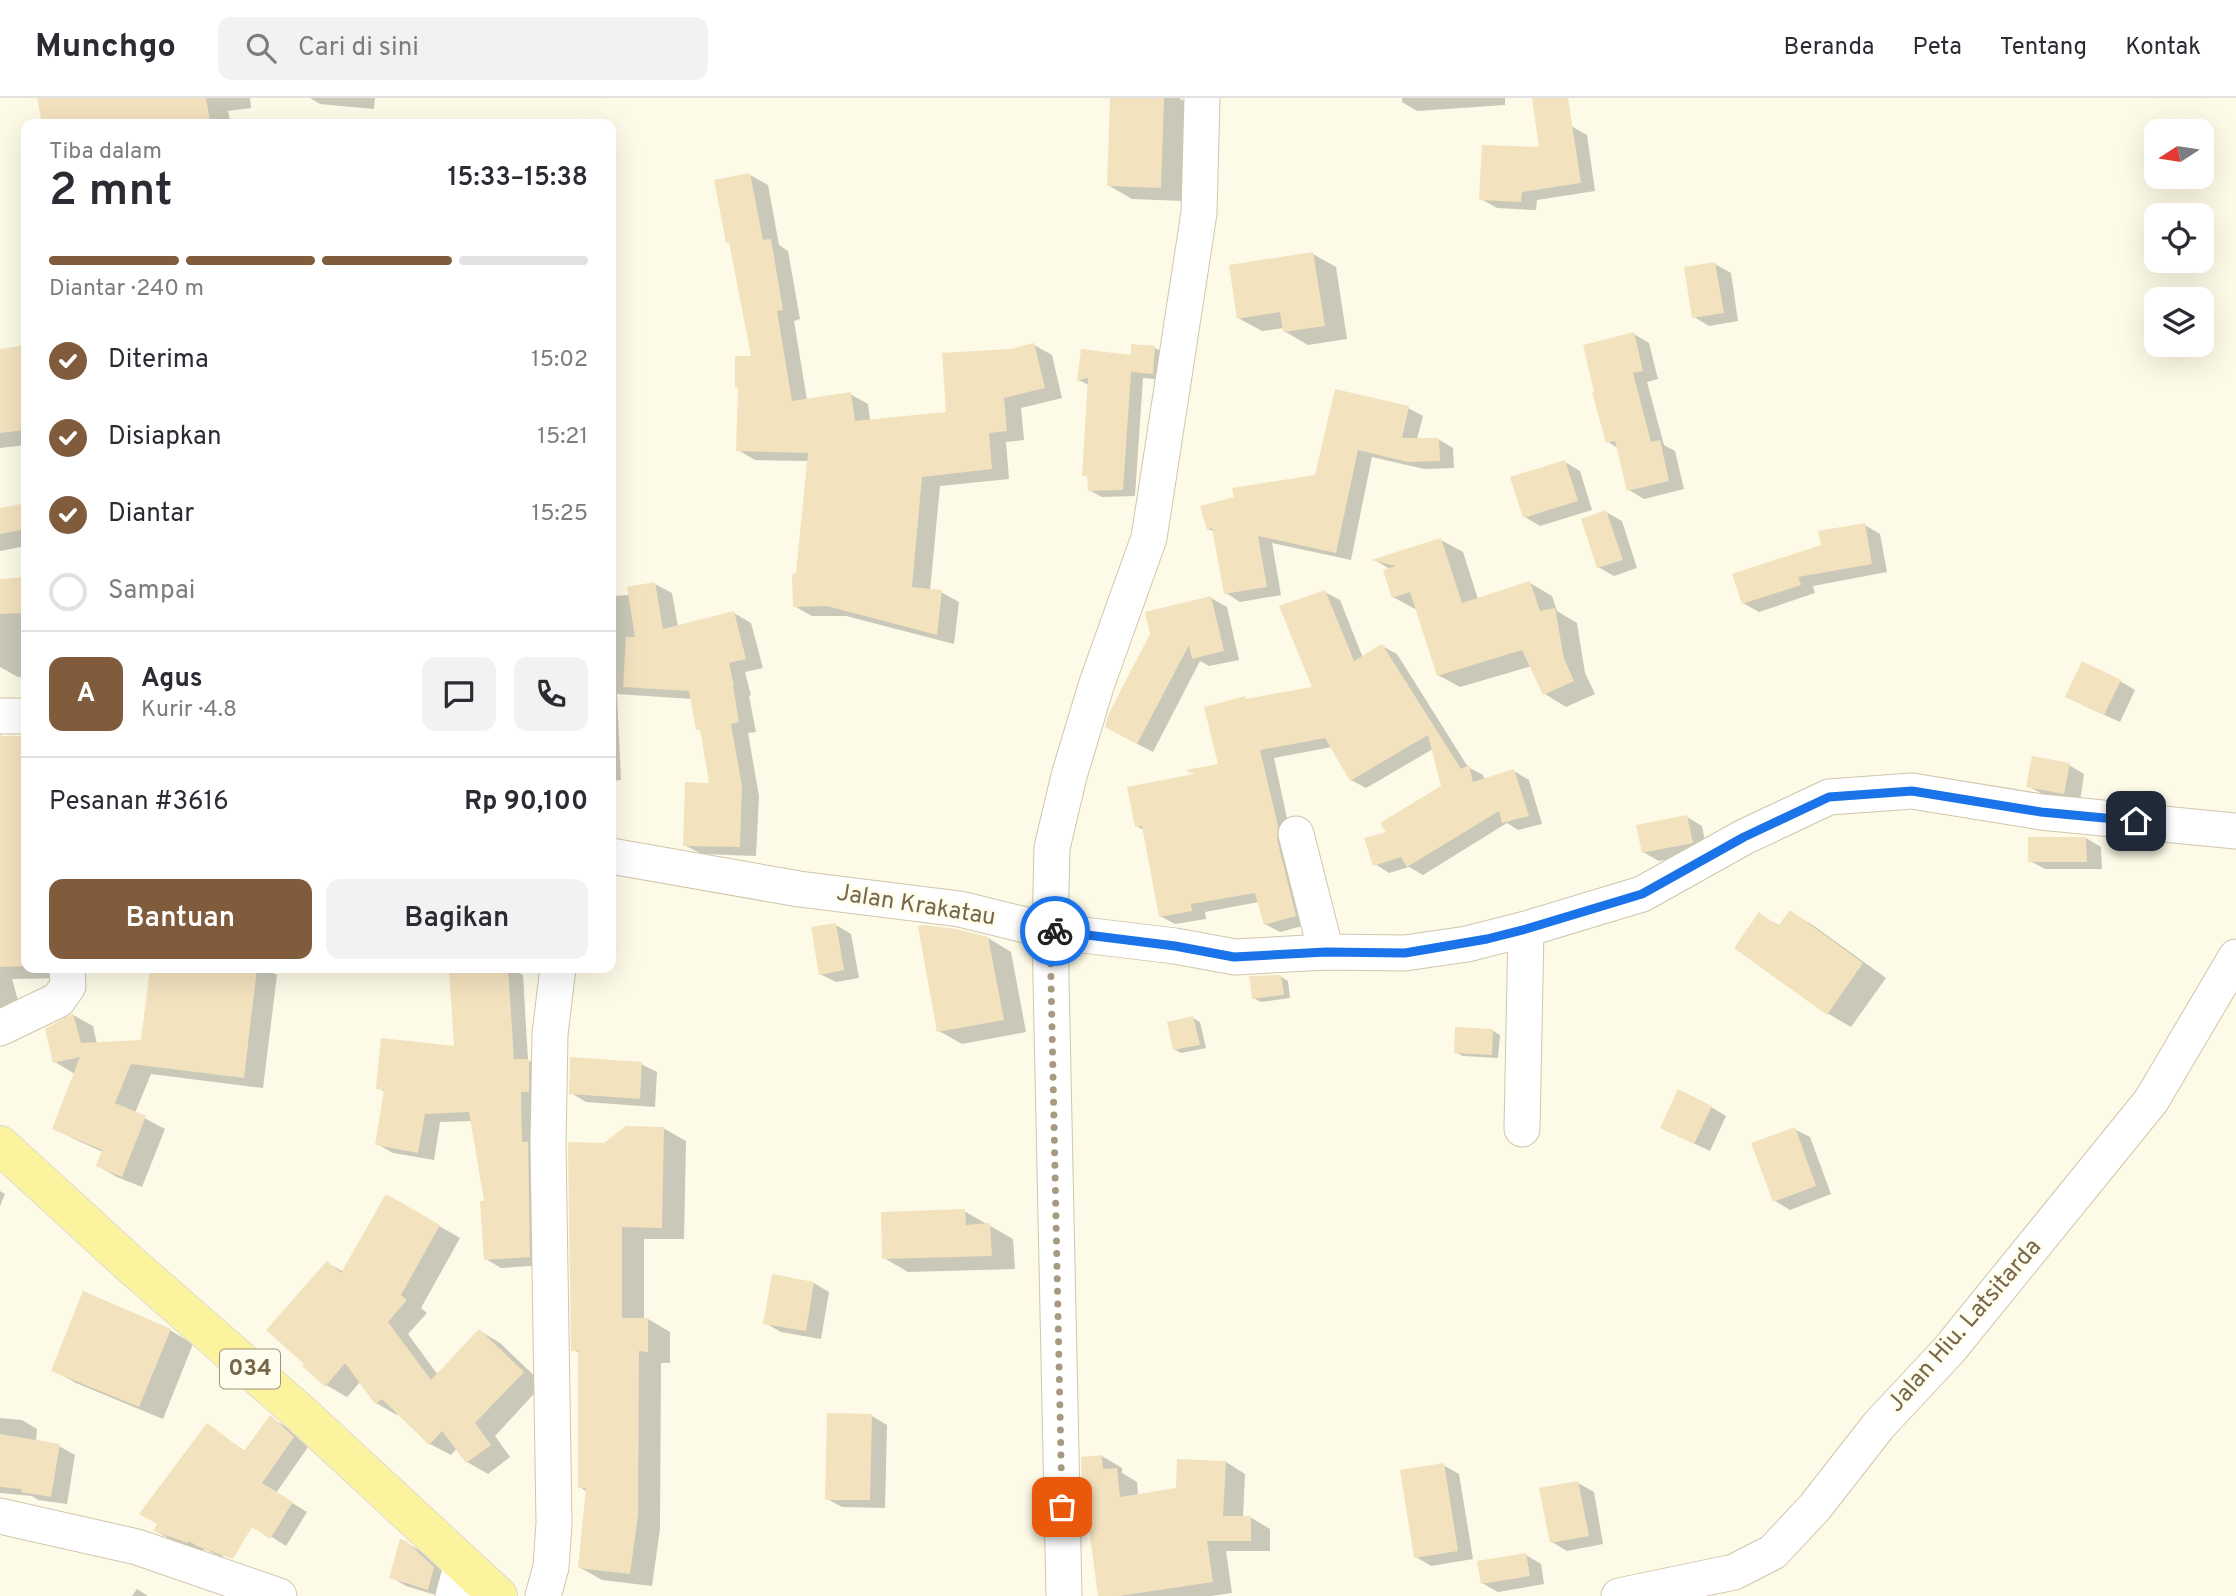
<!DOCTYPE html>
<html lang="id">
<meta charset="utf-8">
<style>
body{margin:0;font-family:Overpass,sans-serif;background:#f2f2f3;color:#2b2b33;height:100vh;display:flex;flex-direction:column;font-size:26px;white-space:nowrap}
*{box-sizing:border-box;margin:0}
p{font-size:23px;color:#7c7c81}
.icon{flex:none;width:38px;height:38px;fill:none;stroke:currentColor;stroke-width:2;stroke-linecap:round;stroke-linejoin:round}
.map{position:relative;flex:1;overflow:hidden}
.panel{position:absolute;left:21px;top:21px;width:595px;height:854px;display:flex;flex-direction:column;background:#fff;border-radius:14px;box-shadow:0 7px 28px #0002}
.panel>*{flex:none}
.needle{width:46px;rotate:258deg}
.buttons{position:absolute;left:2144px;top:21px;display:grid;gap:14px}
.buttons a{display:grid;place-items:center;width:70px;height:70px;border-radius:14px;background:#fff;box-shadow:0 7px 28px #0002;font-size:35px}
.pin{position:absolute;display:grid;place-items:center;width:60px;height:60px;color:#fff;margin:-30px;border-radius:14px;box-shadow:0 4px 10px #0006}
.courier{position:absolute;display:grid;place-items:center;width:70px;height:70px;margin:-35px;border:5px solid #1a73e8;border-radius:50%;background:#fff;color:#222;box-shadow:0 2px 9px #0007}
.head em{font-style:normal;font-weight:600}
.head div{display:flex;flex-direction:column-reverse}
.head{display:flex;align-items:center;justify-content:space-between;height:119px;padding:0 28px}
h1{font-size:46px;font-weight:600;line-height:52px}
.bar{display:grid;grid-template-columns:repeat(4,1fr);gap:10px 7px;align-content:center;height:84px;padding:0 28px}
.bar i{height:9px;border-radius:5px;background:#e1e1e2}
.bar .current{background:#805c3d}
.bar p{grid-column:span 4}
.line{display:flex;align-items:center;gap:18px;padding:0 28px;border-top:2px solid #e1e1e2}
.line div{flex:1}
.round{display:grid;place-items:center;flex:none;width:74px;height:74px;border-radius:14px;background:#f2f2f3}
ol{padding:0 28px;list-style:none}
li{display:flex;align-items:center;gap:21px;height:77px}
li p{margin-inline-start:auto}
li .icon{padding:7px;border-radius:50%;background:#805c3d;color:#fff;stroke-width:4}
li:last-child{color:#7c7c81}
li i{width:38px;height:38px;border:4px solid #e1e1e2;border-radius:50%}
.button{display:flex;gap:14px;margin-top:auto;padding:14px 28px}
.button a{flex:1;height:80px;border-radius:14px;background:#805c3d;color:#fff;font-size:28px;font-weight:600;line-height:80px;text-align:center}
.button a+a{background:#f2f2f3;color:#2b2b33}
header{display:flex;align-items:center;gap:42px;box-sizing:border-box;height:98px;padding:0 35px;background:#fff;border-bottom:2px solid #e1e1e2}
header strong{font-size:33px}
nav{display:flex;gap:38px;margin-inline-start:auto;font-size:24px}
.search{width:490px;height:63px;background:#f2f2f3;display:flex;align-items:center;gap:18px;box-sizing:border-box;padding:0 24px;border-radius:14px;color:#7c7c81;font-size:26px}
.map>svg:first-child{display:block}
.shadow{fill:#0003}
.building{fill:#f3e2be}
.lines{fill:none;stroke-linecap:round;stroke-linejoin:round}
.minor-casing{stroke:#cfc6ac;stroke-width:37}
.major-casing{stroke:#dfdbd4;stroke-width:40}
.minor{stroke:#fff;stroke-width:35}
.major{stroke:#fcf39f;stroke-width:38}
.done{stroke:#a79a81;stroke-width:7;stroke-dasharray:0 12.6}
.route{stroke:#1a73e8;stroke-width:9}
.labels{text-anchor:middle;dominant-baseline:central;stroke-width:6;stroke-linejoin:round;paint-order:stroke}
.shield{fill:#fffdee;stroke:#a0947b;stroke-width:2}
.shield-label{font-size:23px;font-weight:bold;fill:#78674a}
.street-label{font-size:24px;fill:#78674a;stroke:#fffdee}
</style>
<header>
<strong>Munchgo</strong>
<div class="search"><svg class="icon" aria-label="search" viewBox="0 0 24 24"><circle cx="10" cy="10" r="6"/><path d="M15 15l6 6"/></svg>Cari di sini</div>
<nav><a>Beranda</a><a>Peta</a><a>Tentang</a><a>Kontak</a></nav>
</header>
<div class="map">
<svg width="2236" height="1498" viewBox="0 0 2236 1498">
<rect width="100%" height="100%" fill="#fdfae7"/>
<path class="shadow" d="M 39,0 L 250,0 L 251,10 L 228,13 L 231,26 L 44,26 Z
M 310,0 L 375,0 L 374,11 L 320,6 Z
M 1111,0 L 1179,0 L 1187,5 L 1184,103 L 1132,101 L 1108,87 Z
M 1402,0 L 1505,0 L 1505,7 L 1417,13 L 1402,4 Z
M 1571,28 L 1587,37 L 1595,93 L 1537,102 L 1536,112 L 1497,110 L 1481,101 Z
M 750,77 L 768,87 L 779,147 L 788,153 L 800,221 L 794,223 L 807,302 L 850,296 L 868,306 L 870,323 L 948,316 L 1010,252 L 1034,247 L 1052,257 L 1062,300 L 1021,310 L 1024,342 L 1006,344 L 1009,381 L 940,388 L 930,493 L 941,494 L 959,504 L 954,546 L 846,518 L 812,518 L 794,508 L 809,363 L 755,362 L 738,352 L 753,260 L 731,145 L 728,144 Z
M 1313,156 L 1336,169 L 1347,241 L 1308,247 L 1284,233 L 1284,230 L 1262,233 L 1238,220 Z
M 1715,166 L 1731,175 L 1738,223 L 1709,228 L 1694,219 Z
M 1634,236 L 1649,245 L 1658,281 L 1647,284 L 1664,347 L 1675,353 L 1684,391 L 1644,401 L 1629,392 L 1619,351 L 1608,344 Z
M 26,249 L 26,347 L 0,350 L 0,253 Z
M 1155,250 L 1167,257 L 1165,282 L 1143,280 L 1135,398 L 1102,399 L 1089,392 L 1089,380 L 1084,377 L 1090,288 L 1079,282 Z
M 1408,310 L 1423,318 L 1417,341 L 1438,341 L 1453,350 L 1454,370 L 1424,371 L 1372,359 L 1351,462 L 1272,445 L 1281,497 L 1240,504 L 1226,495 L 1215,434 L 1208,431 L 1317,378 Z
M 1565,364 L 1580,373 L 1592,412 L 1540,428 L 1525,419 Z
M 26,407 L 26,448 L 0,453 L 0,412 Z
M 1606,414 L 1622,423 L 1637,470 L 1614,478 L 1598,469 Z
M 1865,427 L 1880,436 L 1887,474 L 1813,488 L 1815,495 L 1759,514 L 1743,505 L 1823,449 Z
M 1441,442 L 1463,454 L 1478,501 L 1530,485 L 1552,498 L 1557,513 L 1577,525 L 1585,575 L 1595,596 L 1566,609 L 1545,596 L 1532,568 L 1460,589 L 1438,577 L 1417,510 L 1415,511 L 1393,499 L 1390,471 L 1376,463 Z
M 26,481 L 26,579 L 18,579 L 0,569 L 0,483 Z
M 655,486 L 672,495 L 678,529 L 734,515 L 751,525 L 763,570 L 745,574 L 751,597 L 749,598 L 756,634 L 748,635 L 759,698 L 756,758 L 702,756 L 684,747 L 711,687 L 702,633 L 698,631 L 692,601 L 617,596 L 621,682 L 611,683 L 611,498 L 630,497 Z
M 1325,494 L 1340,502 L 1363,560 L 1382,548 L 1397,556 L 1468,669 L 1483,677 L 1485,682 L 1514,673 L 1529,682 L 1542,726 L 1518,732 L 1507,725 L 1423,777 L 1409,769 L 1389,775 L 1375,766 L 1388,735 L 1443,689 L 1433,651 L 1366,690 L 1351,682 L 1332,649 L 1274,660 L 1310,826 L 1280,834 L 1265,826 L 1259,804 L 1205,814 L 1206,821 L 1175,826 L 1160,818 L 1144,732 L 1136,728 L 1198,677 L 1221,667 L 1244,600 L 1249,603 L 1315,590 Z
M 1211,500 L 1227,509 L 1239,562 L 1209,568 L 1200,563 L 1153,654 L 1122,638 Z
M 2120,583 L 2135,592 L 2120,624 L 2082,607 Z
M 0,637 L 4,640 L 26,640 L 26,870 L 74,870 L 69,880 L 12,881 L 23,920 L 0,932 Z
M 2069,667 L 2084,676 L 2080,704 L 2044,697 L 2028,688 Z
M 1687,719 L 1702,728 L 1707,753 L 1659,763 L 1643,754 Z
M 2086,740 L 2101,749 L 2102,771 L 2045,771 L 2030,763 Z
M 1791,814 L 1814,828 L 1886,880 L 1851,929 L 1827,915 L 1760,817 L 1780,828 Z
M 836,827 L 851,836 L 859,880 L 836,884 L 820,876 Z
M 988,840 L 1011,854 L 1026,934 L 962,946 L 939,933 Z
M 227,870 L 264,870 L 277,877 L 263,990 L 151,976 L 135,1015 L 165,1031 L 142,1089 L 117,1079 L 98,1068 L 103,1054 L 74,1041 L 54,1030 L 75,976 L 55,964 L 73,917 L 93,928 L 97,946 L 143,944 L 227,874 Z
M 488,870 L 509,870 L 523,877 L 528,962 L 544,971 L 545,1167 L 501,1170 L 486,1161 L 486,1104 L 472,1023 L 440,1024 L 434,1062 L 393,1055 L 377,1046 L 386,994 L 378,990 L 456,949 L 451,872 Z
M 1280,878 L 1288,883 L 1290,900 L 1261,904 L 1253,900 Z
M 1193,920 L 1200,924 L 1206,950 L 1181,955 L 1174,951 Z
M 1493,933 L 1500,937 L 1498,960 L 1463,958 L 1455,954 Z
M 641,966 L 657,974 L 655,1009 L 586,1004 L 571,995 Z
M 1711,1009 L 1726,1018 L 1710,1053 L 1678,1038 Z
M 663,1030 L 686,1043 L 684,1141 L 644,1141 L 644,1221 L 648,1221 L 670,1234 L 670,1265 L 661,1265 L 660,1431 L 652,1488 L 602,1482 L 579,1469 L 587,1394 L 580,1389 L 579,1255 L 573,1252 L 604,1047 Z
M 1794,1031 L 1810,1039 L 1831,1096 L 1790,1112 L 1775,1103 Z
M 0,1093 L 5,1096 L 0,1108 Z
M 387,1098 L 460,1140 L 421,1210 L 427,1215 L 408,1236 L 438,1277 L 480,1233 L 500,1245 L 543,1286 L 495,1338 L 510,1359 L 488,1376 L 467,1364 L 457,1350 L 451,1357 L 430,1346 L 399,1315 L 397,1317 L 376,1305 L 361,1283 L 347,1299 L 326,1287 L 327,1165 L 344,1174 Z
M 964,1113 L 1013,1141 L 1015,1171 L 908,1174 L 884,1160 Z
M 814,1185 L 829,1194 L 821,1241 L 781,1234 L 765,1225 Z
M 170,1232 L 193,1246 L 163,1321 L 76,1285 L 53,1272 Z
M 872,1318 L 887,1327 L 885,1410 L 842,1409 L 827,1401 Z
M 0,1320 L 22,1322 L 37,1331 L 36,1344 L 59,1348 L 75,1357 L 67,1406 L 38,1402 L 32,1398 L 0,1395 Z
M 270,1320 L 285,1328 L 308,1349 L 276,1395 L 307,1414 L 286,1448 L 247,1423 L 222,1459 L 204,1451 L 203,1453 L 170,1441 L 155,1433 L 208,1327 L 246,1354 Z
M 1102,1358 L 1122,1370 L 1122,1375 L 1137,1384 L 1138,1398 L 1177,1392 L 1226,1364 L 1245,1376 L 1243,1419 L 1250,1419 L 1270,1431 L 1270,1453 L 1226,1453 L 1232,1495 L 1210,1498 L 1100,1498 L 1090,1426 L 1084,1423 Z
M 1443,1367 L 1459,1376 L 1473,1461 L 1431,1468 L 1416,1459 Z
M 1578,1385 L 1594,1394 L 1603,1446 L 1567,1453 L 1552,1444 Z
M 405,1444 L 422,1454 L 449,1479 L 439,1498 L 406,1488 L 391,1479 Z
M 1526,1457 L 1541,1466 L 1544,1486 L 1498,1494 L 1482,1485 Z
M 137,1491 L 148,1498 L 132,1498 Z"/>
<path class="building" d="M 37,0 L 206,0 L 210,23 L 193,26 L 42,26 Z
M 1110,0 L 1164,0 L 1161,90 L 1107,88 Z
M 1532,0 L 1568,0 L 1581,85 L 1522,94 L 1521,104 L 1479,102 L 1482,47 L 1539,49 Z
M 750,75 L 763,142 L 771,141 L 783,212 L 777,213 L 792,303 L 851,294 L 855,323 L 946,314 L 942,255 L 1010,251 L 1034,245 L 1045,290 L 1004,300 L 1007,333 L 989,335 L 992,371 L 922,379 L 912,489 L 942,492 L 937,537 L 827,508 L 793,509 L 792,476 L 796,475 L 808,355 L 736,353 L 738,290 L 735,289 L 735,258 L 751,258 L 729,144 L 726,145 L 714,82 Z
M 1313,154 L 1325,228 L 1283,234 L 1280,214 L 1237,221 L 1229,167 Z
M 1715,164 L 1724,215 L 1692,220 L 1684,169 Z
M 1634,234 L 1643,273 L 1633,275 L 1651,344 L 1660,342 L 1669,383 L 1627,393 L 1615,343 L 1606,345 L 1592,294 L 1594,294 L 1583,247 Z
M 1131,246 L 1155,248 L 1153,276 L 1131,274 L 1123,392 L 1088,393 L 1087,378 L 1082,378 L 1088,280 L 1077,283 L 1081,251 L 1131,257 Z
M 26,247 L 26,296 L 21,297 L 25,332 L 0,335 L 0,251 Z
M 1335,291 L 1409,308 L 1402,340 L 1439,340 L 1440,363 L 1408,364 L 1358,352 L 1336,455 L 1258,438 L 1267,489 L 1224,496 L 1212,430 L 1207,432 L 1200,408 L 1234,399 L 1232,390 L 1315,377 Z
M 1565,362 L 1578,403 L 1523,420 L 1510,379 Z
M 26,405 L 26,431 L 0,436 L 0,410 Z
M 1606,412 L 1623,462 L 1597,470 L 1581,421 Z
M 1865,425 L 1872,466 L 1798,479 L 1801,487 L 1742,506 L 1732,476 L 1821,447 L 1818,433 Z
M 1441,440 L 1462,505 L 1530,483 L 1540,513 L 1555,510 L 1564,561 L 1574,583 L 1543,597 L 1522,552 L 1437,578 L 1410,494 L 1392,500 L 1383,472 L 1396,468 L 1371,462 Z
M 26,479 L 26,515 L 0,516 L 0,481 Z
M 655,484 L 663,531 L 734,513 L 746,561 L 729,565 L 734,588 L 733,588 L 739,624 L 731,626 L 742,688 L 740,749 L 683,748 L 685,684 L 709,685 L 700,631 L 696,632 L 689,593 L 623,589 L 626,539 L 635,539 L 627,489 Z
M 1325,492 L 1354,563 L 1382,546 L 1461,671 L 1469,667 L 1473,684 L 1514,671 L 1529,718 L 1502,725 L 1499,713 L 1407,769 L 1401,759 L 1373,768 L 1364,740 L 1386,734 L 1380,725 L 1441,688 L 1428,637 L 1350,683 L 1325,640 L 1260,652 L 1278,728 L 1277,741 L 1296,818 L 1264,827 L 1255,795 L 1191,806 L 1192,813 L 1159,819 L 1142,728 L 1135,729 L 1127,689 L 1194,676 L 1186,672 L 1218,666 L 1204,609 L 1245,598 L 1245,601 L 1312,589 L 1279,508 Z
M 1211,498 L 1224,553 L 1192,561 L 1189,547 L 1137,646 L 1105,629 L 1109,615 L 1150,536 L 1145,514 Z
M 2082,563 L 2121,582 L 2104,617 L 2065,599 Z
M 0,638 L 26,638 L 26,868 L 0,869 Z
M 2032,658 L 2070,665 L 2064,696 L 2026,689 Z
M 1687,717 L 1693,745 L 1642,755 L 1636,727 Z
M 2028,739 L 2086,739 L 2087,764 L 2028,764 Z
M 1790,812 L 1863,865 L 1827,917 L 1734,850 L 1759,814 L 1778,828 Z
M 836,825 L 844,872 L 819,877 L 811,829 Z
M 924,827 L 956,831 L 988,839 L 1004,922 L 937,934 L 918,828 Z
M 150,870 L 257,870 L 244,980 L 131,966 L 115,1005 L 146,1018 L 122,1079 L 96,1068 L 102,1052 L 52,1031 L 80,959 L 53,965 L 45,931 L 73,915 L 81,945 L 141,942 Z
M 508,870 L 514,961 L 529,961 L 529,994 L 521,994 L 522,1044 L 528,1044 L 530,1159 L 484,1162 L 480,1103 L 484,1103 L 469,1014 L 425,1016 L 418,1055 L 375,1047 L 384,992 L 376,991 L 381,940 L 454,948 L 449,871 Z
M 1281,877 L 1284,897 L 1252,901 L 1249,878 Z
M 1193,918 L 1200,947 L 1173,952 L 1167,924 Z
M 1455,929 L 1493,931 L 1492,957 L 1454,955 Z
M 570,959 L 642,964 L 640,1001 L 569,996 Z
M 1678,991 L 1712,1008 L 1694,1046 L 1660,1030 Z
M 626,1028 L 664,1029 L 662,1130 L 622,1129 L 622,1220 L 648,1220 L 648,1254 L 639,1253 L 638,1417 L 630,1476 L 578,1470 L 586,1390 L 578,1390 L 578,1253 L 571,1253 L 568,1046 L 568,1044 L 604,1045 Z
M 1795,1029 L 1816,1088 L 1773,1104 L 1751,1045 Z
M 386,1096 L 440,1127 L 401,1197 L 407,1202 L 388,1224 L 431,1282 L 479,1231 L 524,1274 L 475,1325 L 491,1347 L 466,1365 L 442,1333 L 429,1347 L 382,1301 L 375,1306 L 345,1265 L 325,1289 L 302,1268 L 304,1266 L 266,1232 L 327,1163 L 341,1175 Z
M 965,1111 L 966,1127 L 990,1125 L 992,1158 L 882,1161 L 881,1114 Z
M 772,1176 L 814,1184 L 806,1233 L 763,1226 Z
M 83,1193 L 171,1231 L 139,1309 L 51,1273 Z
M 827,1315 L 872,1316 L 870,1402 L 825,1402 Z
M 270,1317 L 294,1339 L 262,1385 L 293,1404 L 270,1441 L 252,1429 L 233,1461 L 197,1448 L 189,1443 L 188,1445 L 153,1433 L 157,1426 L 139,1416 L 207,1325 L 244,1353 Z
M 0,1336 L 60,1346 L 51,1399 L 21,1394 L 22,1391 L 0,1389 Z
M 1102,1357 L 1103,1371 L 1117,1370 L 1120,1399 L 1176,1390 L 1177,1361 L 1226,1363 L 1223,1418 L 1251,1418 L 1251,1443 L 1207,1443 L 1213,1484 L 1119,1498 L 1098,1498 L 1088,1424 L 1083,1424 L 1081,1359 Z
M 1444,1365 L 1458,1453 L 1414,1460 L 1400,1372 Z
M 1578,1383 L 1589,1438 L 1550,1445 L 1539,1390 Z
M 400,1441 L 406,1443 L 434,1469 L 428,1492 L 389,1480 Z
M 1526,1455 L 1530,1478 L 1481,1486 L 1477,1463 Z"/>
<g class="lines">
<defs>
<path id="minor" d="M 0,618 L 26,618
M 1296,736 L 1326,854
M 611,758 L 799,791 L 960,811 L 1050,833 L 1175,848 L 1235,859 L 1326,854 L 1405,855 L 1467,846 L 1526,831 L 1642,796 L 1744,739 L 1829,699 L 1912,693 L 2041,714 L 2236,733
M 0,930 L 58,902 L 68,888 L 67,870
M 1522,1031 L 1526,831
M 0,1418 L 137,1449 L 279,1498
M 453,1498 L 462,1465
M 543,1498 L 551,1469 L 554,1425 L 548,1046 L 550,936 L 558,870
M 1064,1498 L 1050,833 L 1052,750 L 1069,678 L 1097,585 L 1149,440 L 1199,115 L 1202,0
M 1619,1498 L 1734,1474 L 1773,1454 L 1815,1409 L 1879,1327 L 1949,1252 L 2151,1003 L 2236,859"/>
<path id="major" d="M 0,1047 L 131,1167 L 297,1312 L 498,1498"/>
</defs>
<use href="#minor" class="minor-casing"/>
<use href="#major" class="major-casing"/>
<use href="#minor" class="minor"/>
<use href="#major" class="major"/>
</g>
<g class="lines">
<path class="done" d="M 1055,833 L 1050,833 L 1062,1409"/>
<path class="route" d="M 1055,833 L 1175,848 L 1234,859 L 1326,854 L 1405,855 L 1487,841 L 1526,831 L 1642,796 L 1744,739 L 1829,699 L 1912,693 L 2041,714 L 2136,723"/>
</g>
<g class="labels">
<rect class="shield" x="220" y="1251.5" width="60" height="39" rx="5"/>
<g class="shield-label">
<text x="250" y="1271">034</text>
</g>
<g class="street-label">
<text transform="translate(916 808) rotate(9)">Jalan Krakatau</text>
<text transform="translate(1965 1228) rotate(-49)">Jalan Hiu. Latsitarda</text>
</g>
</g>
</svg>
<div class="buttons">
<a><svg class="needle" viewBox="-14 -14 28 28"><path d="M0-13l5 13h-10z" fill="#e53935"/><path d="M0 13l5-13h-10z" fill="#7c7c81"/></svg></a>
<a><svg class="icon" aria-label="locate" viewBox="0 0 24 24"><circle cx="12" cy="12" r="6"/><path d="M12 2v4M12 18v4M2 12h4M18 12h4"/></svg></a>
<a><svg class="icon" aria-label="layers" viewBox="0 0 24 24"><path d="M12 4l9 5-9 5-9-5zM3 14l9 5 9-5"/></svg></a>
</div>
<div class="pin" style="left:1062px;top:1409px;background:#ea580c"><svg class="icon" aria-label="bag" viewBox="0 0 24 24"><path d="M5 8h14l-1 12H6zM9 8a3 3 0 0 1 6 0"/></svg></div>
<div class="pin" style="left:2136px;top:723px;background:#1f2937"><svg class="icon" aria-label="home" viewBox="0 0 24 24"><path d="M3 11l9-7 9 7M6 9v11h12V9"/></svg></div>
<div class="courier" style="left:1055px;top:833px"><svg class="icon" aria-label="bike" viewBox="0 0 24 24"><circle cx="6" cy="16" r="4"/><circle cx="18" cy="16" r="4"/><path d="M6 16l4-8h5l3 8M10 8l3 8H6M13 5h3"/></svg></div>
<section class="panel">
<div class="head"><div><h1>2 mnt</h1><p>Tiba dalam</p></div><em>15:33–15:38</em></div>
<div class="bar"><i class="current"></i><i class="current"></i><i class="current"></i><i></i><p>Diantar · 240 m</p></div>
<ol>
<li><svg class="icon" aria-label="check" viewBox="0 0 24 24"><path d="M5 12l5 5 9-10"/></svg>Diterima<p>15:02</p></li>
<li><svg class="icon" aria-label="check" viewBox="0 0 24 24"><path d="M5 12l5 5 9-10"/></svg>Disiapkan<p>15:21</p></li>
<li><svg class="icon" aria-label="check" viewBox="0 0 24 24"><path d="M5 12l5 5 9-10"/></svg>Diantar<p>15:25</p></li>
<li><i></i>Sampai</li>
</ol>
<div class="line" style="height:126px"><b class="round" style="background:#805c3d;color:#fff">A</b><div><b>Agus</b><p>Kurir · 4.8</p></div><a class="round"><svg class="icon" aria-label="chat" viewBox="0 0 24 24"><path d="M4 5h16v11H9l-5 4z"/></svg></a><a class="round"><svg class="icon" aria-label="phone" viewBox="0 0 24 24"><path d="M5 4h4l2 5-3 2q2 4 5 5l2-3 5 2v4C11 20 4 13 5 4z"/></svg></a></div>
<div class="line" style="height:91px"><div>Pesanan #3616</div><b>Rp 90,100</b></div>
<div class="button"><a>Bantuan</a><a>Bagikan</a></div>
</section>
</div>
